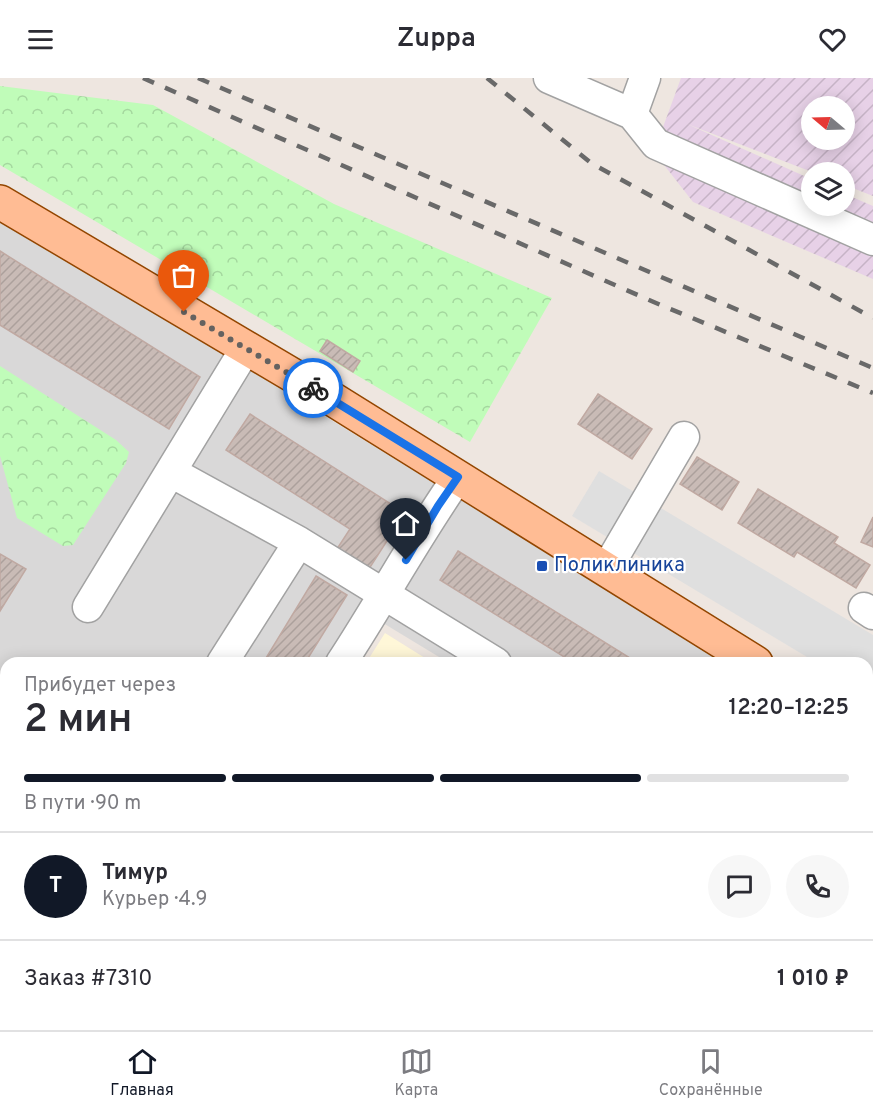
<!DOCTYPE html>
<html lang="ru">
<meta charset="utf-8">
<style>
body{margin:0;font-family:Overpass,sans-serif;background:#f7f7f7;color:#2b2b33;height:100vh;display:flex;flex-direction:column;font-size:22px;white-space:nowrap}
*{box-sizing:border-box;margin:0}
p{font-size:20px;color:#7c7c81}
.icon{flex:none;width:33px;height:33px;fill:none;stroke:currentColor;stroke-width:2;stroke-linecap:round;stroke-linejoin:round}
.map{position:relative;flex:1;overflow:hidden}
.side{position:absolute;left:0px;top:579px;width:873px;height:374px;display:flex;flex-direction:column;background:#fff;border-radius:18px 18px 0 0;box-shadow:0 3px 15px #0003}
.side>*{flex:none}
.needle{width:39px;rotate:289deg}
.buttons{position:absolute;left:801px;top:18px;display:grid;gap:12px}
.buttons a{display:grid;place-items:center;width:54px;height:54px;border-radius:50%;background:#fff;box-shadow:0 3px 15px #0003;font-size:30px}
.pin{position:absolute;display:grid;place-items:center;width:51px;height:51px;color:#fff;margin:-62px -26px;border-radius:50% 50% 50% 0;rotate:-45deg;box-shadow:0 0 6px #0007}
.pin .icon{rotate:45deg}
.courier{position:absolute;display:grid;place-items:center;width:60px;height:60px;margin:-30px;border:4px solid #1a73e8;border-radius:50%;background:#fff;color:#222;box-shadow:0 2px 8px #0007}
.head em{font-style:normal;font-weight:600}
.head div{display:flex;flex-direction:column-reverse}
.head{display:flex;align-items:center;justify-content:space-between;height:102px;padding:0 24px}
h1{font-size:39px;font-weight:600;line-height:45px}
.bar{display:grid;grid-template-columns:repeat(4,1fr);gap:9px 6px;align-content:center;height:72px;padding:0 24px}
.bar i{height:8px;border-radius:4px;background:#e1e1e2}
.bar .current{background:#111827}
.bar p{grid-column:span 4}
.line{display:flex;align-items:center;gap:15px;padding:0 24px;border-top:2px solid #e1e1e2}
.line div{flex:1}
.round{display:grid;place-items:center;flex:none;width:63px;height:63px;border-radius:32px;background:#f7f7f7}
header{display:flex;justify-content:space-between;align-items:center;height:78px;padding:0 24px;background:#fff;font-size:27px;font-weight:600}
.dock{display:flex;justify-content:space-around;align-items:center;height:84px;border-top:2px solid #e1e1e2;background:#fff;font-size:16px;color:#7c7c81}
.dock a{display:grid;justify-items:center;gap:3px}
.dock .current{color:#111827}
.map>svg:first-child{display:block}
.residential{fill:#d9d8d8}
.industrial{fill:url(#industrial-furrows);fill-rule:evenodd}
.education{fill:#fff7d8}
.park{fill:url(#park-crowns)}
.parking{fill:#dfdfdf}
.building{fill:url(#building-hatch);stroke:#c0a9a2;stroke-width:1.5}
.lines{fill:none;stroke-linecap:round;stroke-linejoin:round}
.minor-casing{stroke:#a2a2a2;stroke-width:33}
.major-casing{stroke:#934600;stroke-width:36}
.minor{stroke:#fff;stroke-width:30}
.major{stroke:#ffbc94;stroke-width:33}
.rail{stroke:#696969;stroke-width:4.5;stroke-dasharray:12 12;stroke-linecap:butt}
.done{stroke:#656260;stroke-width:6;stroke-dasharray:0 10.8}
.route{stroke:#1a73e8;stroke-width:8}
.transit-dot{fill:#1a4fb4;stroke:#fff;stroke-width:2}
.labels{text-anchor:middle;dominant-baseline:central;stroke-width:4.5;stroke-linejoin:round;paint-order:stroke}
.transit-label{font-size:20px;fill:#164399;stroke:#fff;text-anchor:start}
</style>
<header><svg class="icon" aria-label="menu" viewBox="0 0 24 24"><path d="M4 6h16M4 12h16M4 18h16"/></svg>Zuppa<svg class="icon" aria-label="heart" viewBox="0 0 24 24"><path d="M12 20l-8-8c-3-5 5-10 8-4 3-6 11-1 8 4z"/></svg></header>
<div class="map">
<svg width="873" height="952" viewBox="0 0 873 952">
<defs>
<pattern id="industrial-furrows" width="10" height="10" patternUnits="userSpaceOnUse" patternTransform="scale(1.5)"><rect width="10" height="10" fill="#e7d1e7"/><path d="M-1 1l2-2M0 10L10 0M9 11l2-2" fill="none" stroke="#c6b3c6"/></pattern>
<pattern id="park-crowns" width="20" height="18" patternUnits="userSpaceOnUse" patternTransform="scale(1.5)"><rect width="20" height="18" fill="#c0fcb9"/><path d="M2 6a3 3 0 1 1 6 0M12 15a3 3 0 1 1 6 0" fill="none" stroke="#a4d79e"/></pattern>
<pattern id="building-hatch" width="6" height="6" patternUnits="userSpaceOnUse" patternTransform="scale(1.5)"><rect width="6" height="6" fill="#c9bbb6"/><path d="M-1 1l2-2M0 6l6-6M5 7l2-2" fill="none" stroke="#aca09c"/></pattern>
</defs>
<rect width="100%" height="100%" fill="#eee6e0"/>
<path class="residential" d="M 0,139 L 727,585 L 449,585 L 383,545 L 358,585 L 6,585 L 6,946 L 364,946 L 373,952 L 0,952 Z
M 873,835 L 873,952 L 801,952 L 804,947 L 867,946 L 867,845 Z
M 572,946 L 767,947 L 763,952 L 569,952 Z"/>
<path class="industrial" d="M 681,0 L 873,0 L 873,118 L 845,107 L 844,94 L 812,94 L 687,46 L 811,101 L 812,128 L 844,128 L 845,116 L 873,128 L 873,201 L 693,124 L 661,83 L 659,60 ZM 812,28 L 844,28 L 844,62 L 812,62 Z"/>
<path class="education" d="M 385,555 L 433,585 L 366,585 Z
M 379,947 L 560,947 L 557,952 L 388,952 Z"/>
<path class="park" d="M 0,8 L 153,27 L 334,126 L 552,220 L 470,364 L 0,87 Z
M 0,288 L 116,362 L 129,374 L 126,385 L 73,467 L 63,468 L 17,440 L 0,378 Z"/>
<path class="parking" d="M 599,393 L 873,557 L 873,619 L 867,615 L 867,585 L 817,585 L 572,438 Z"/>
<path class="building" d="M 0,173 L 200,299 L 169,351 L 0,247 Z
M 327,262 L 360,283 L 353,294 L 320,273 Z
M 598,316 L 652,351 L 632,381 L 578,346 Z
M 250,336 L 405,435 L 365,497 L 333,477 L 350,451 L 226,372 Z
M 697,379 L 739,404 L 722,432 L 680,406 Z
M 758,411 L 838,459 L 834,465 L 870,487 L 856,510 L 797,474 L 794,479 L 738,445 Z
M 873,439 L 873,469 L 861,464 Z
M 458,473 L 638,585 L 574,585 L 440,502 Z
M 0,476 L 26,491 L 0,533 Z
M 316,498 L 347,517 L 305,585 L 263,585 Z
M 0,600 L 6,604 L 6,656 L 0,653 Z
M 873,860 L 873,922 L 867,919 L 867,871 Z
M 20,946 L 84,946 L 81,952 L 16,952 Z
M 34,946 L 61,946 L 58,952 L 30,952 Z
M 613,946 L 690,946 L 686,952 L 610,952 Z"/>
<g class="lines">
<defs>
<path id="minor" d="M 549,0 L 632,36 L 656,66 L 873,162
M 632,36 L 645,0
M 171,394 L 299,464
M 606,492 L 684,359
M 88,529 L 246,270
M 864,530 L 873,536
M 222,585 L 299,464 L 496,585
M 341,585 C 381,524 416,459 458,399
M 0,671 L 6,675
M 867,823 L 873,814
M 0,883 L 6,886
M 189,946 L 198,952
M 806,946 L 815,952
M 0,950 L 6,940
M 130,952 L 133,946"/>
<path id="major" d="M 0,124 L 326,317 L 756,585
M 867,653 L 873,657"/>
</defs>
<use href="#minor" class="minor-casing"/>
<use href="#major" class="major-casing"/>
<use href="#minor" class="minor"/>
<use href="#major" class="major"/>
<path class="rail" d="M 143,0 L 656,225 L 873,315
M 198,0 L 873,290
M 487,0 L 591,85 L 873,240"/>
</g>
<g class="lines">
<path class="done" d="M 184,234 L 313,310"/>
<path class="route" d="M 313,310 L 458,399 L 438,428 L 406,482"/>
</g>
<rect class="transit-dot" x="536" y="482" width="12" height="12" rx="3"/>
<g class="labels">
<g class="transit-label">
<text x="554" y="488">Поликлиника</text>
</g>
</g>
</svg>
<div class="buttons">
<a><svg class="needle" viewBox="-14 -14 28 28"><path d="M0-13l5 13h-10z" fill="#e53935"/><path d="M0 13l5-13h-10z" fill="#7c7c81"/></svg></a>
<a><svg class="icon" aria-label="layers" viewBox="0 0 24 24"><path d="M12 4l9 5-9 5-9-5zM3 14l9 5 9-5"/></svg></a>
</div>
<div class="pin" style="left:184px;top:234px;background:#ea580c"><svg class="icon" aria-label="bag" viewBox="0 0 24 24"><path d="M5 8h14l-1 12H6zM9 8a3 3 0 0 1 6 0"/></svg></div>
<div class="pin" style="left:406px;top:482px;background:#1f2937"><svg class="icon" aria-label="home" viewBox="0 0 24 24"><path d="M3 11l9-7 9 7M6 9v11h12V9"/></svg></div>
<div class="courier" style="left:313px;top:310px"><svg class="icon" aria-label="bike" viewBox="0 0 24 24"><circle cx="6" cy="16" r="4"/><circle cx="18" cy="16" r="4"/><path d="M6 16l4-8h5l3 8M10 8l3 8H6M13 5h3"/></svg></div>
<section class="side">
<div class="head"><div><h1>2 мин</h1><p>Прибудет через</p></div><em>12:20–12:25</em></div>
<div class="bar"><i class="current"></i><i class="current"></i><i class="current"></i><i></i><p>В пути · 90 m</p></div>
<div class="line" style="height:108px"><b class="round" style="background:#111827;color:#fff">Т</b><div><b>Тимур</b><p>Курьер · 4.9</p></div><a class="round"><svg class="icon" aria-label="chat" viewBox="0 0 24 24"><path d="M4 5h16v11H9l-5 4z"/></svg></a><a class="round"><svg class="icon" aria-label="phone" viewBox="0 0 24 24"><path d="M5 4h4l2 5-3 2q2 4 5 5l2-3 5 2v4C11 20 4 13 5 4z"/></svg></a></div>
<div class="line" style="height:78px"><div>Заказ #7310</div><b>1 010 ₽</b></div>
</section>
</div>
<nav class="dock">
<a class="current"><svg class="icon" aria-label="home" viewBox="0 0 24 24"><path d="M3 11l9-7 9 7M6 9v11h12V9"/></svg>Главная</a>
<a><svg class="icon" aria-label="map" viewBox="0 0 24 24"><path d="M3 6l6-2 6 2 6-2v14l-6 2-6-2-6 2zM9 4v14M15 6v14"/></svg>Карта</a>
<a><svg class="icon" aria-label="saved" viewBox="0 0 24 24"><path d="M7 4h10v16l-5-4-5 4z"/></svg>Сохранённые</a>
</nav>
